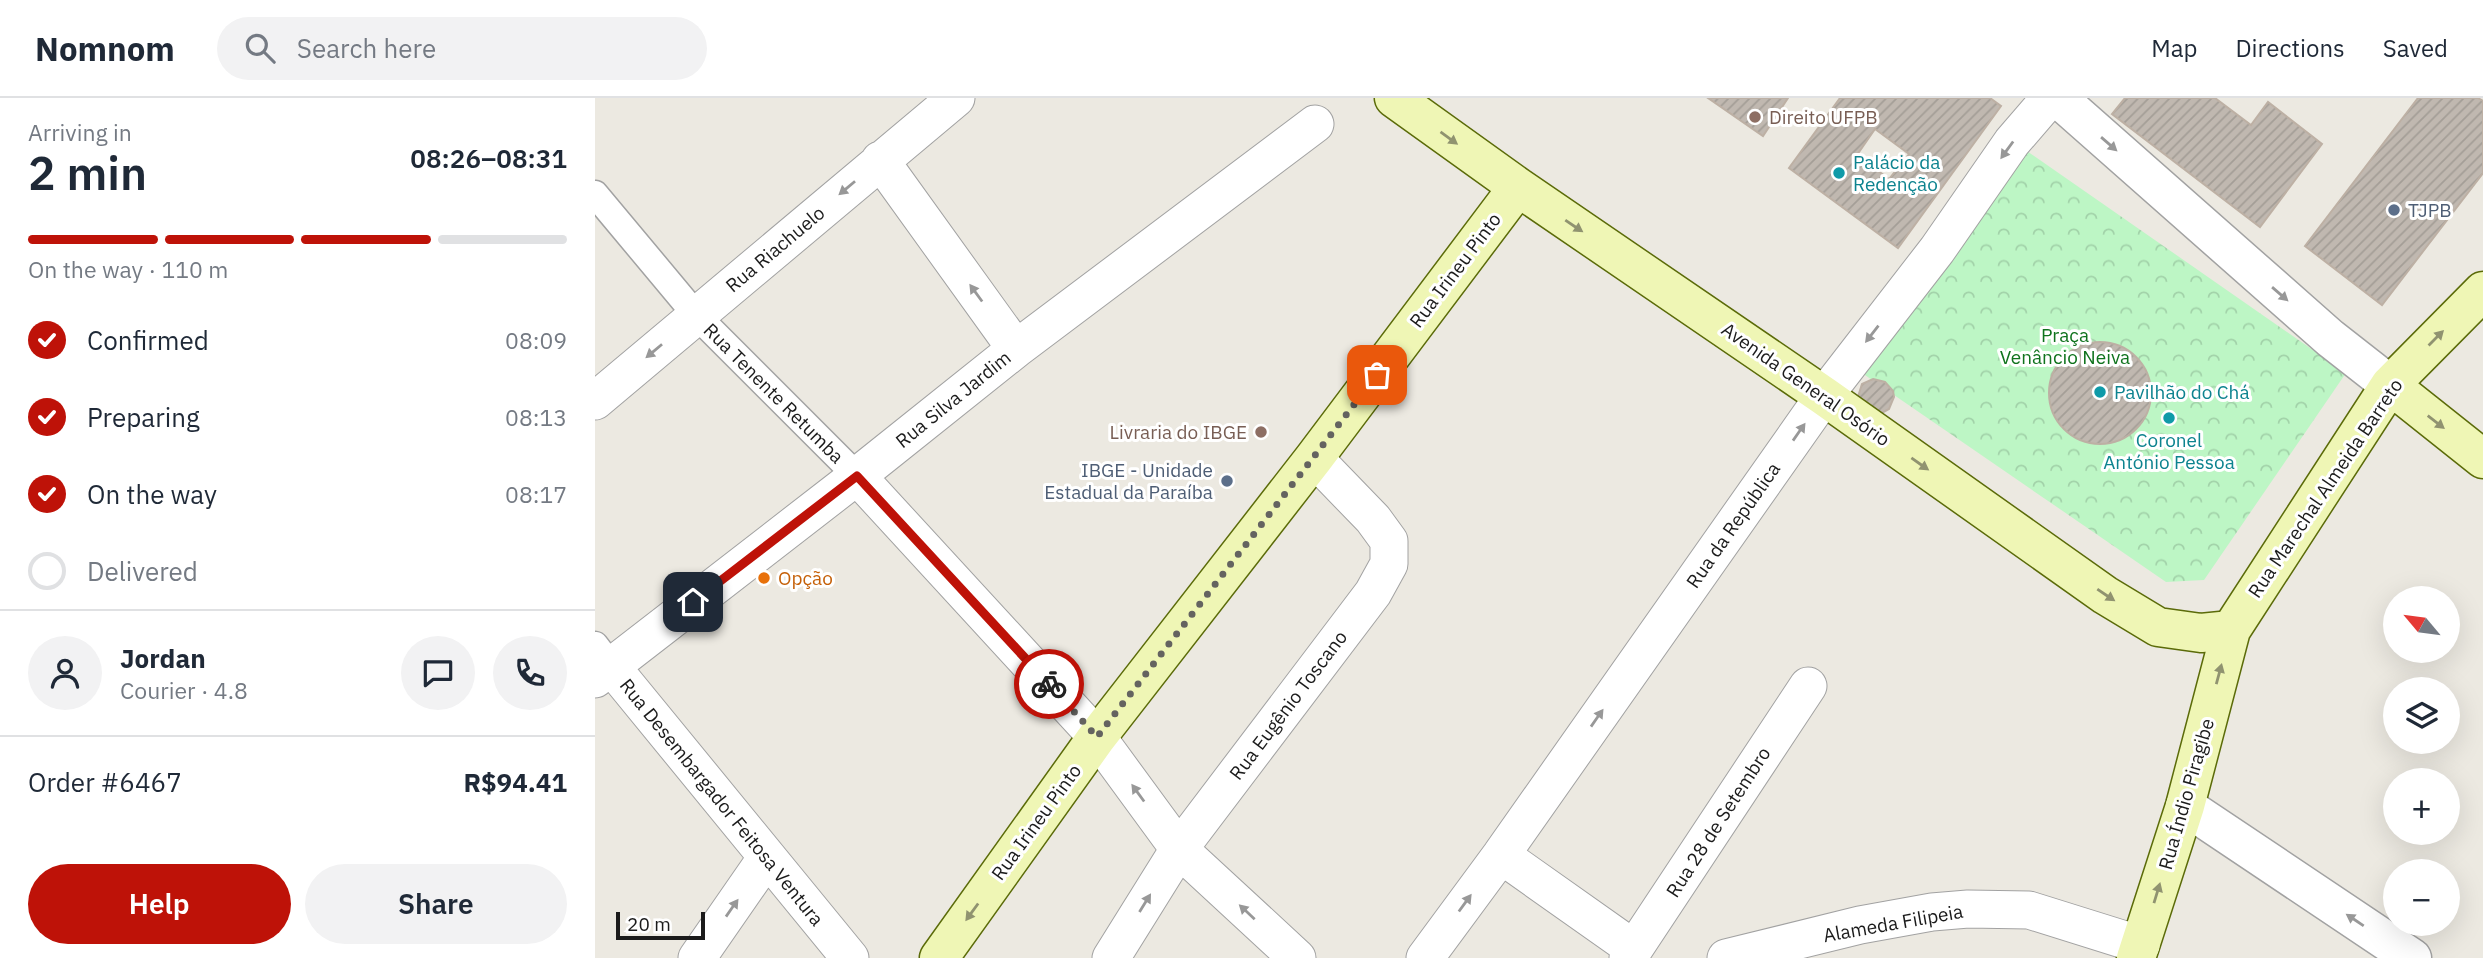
<!DOCTYPE html>
<meta charset="utf-8">
<style>
body{margin:0;font-family:"IBM Plex Sans",sans-serif;background:#f2f2f3;color:#1f2937;height:100vh;display:flex;flex-direction:column;font-size:26px;white-space:nowrap}
*{box-sizing:border-box;margin:0}
p{font-size:23px;color:#747a83}
.icon{flex:none;width:38px;height:38px;fill:none;stroke:currentColor;stroke-width:2;stroke-linecap:round;stroke-linejoin:round}
.map{position:relative;flex:1;overflow:hidden}
.side{display:flex;flex-direction:column;background:#fff;width:595px}
.side>*{flex:none}
.needle{width:46px;rotate:299deg}
.tools{position:absolute;left:1788px;top:488px;display:grid;gap:14px}
.tools a{display:grid;place-items:center;width:77px;height:77px;border-radius:50%;background:#fff;box-shadow:0 7px 28px #0002;font-size:35px}
.scale{position:absolute;left:21px;bottom:18px;width:89px;box-sizing:border-box;padding-left:7px;border:4px solid #1b1b1b;border-top:0;font-size:19px;line-height:24px;white-space:nowrap;color:#1b1b1b;-webkit-text-stroke:5px #fff;paint-order:stroke}
.pin{position:absolute;display:grid;place-items:center;width:60px;height:60px;color:#fff;margin:-30px;border-radius:14px;box-shadow:0 4px 10px #0006}
.courier{position:absolute;display:grid;place-items:center;width:70px;height:70px;margin:-35px;border:5px solid #be1208;border-radius:50%;background:#fff;color:#222;box-shadow:0 2px 9px #0007}
.overview em{font-style:normal;font-weight:600}
.overview div{display:flex;flex-direction:column-reverse}
.overview{display:flex;align-items:center;justify-content:space-between;height:119px;padding:0 28px}
h1{font-size:46px;font-weight:600;line-height:52px}
.bar{display:grid;grid-template-columns:repeat(4,1fr);gap:10px 7px;align-content:center;height:84px;padding:0 28px}
.bar i{height:9px;border-radius:5px;background:#e0e1e3}
.bar .current{background:#be1208}
.bar p{grid-column:span 4}
.line{display:flex;align-items:center;gap:18px;padding:0 28px;border-top:2px solid #e0e1e3}
.line div{flex:1}
.round{display:grid;place-items:center;flex:none;width:74px;height:74px;border-radius:37px;background:#f2f2f3}
ol{padding:0 28px;list-style:none}
li{display:flex;align-items:center;gap:21px;height:77px}
li p{margin-inline-start:auto}
li .icon{padding:7px;border-radius:50%;background:#be1208;color:#fff;stroke-width:4}
li:last-child{color:#747a83}
li i{width:38px;height:38px;border:4px solid #e0e1e3;border-radius:50%}
.button{display:flex;gap:14px;margin-top:auto;padding:14px 28px}
.button a{flex:1;height:80px;border-radius:42px;background:#be1208;color:#fff;font-size:28px;font-weight:600;line-height:80px;text-align:center}
.button a+a{background:#f2f2f3;color:#1f2937}
header{display:flex;align-items:center;gap:42px;box-sizing:border-box;height:98px;padding:0 35px;background:#fff;border-bottom:2px solid #e0e1e3}
header strong{font-size:33px}
nav{display:flex;gap:38px;margin-inline-start:auto;font-size:24px}
.search{width:490px;height:63px;background:#f2f2f3;display:flex;align-items:center;gap:18px;box-sizing:border-box;padding:0 24px;border-radius:38px;color:#747a83;font-size:26px}
main{display:flex;flex:1;min-height:0}
.map>svg:first-child{display:block}
.park{fill:url(#park-crowns)}
.building{fill:url(#building-hatch);stroke:#bdb0a4;stroke-width:2;fill-rule:evenodd}
.lines{fill:none;stroke-linecap:round;stroke-linejoin:round}
.pedestrian-casing{stroke:#a2a2a2;stroke-width:29}
.minor-casing{stroke:#a2a2a2;stroke-width:39}
.tertiary-casing{stroke:#a2a2a2;stroke-width:41}
.secondary-casing{stroke:#5b6b09;stroke-width:41}
.pedestrian{stroke:#fff;stroke-width:26}
.minor{stroke:#fff;stroke-width:37}
.tertiary{stroke:#fff;stroke-width:38}
.secondary{stroke:#eff6b5;stroke-width:38}
.oneway{fill:#909370}
.oneway2{fill:#989898}
.done{stroke:#646360;stroke-width:7;stroke-dasharray:0 12.6}
.route{stroke:#be1208;stroke-width:9}
.education-dot{fill:#8d6e63;stroke:#fff;stroke-width:2.5}
.culture-dot{fill:#0f9aa8;stroke:#fff;stroke-width:2.5}
.service-dot{fill:#5c6f8a;stroke:#fff;stroke-width:2.5}
.food-dot{fill:#e8710a;stroke:#fff;stroke-width:2.5}
.labels{text-anchor:middle;dominant-baseline:central;stroke-width:6;stroke-linejoin:round;paint-order:stroke}
.education-label{font-size:19px;fill:#785e54;stroke:#fff;text-anchor:start}
.culture-label{font-size:19px;fill:#0d838f;stroke:#fff;text-anchor:start}
.service-label{font-size:19px;fill:#4e5e75;stroke:#fff;text-anchor:start}
.street-label{font-size:19px;fill:#1b1b1b;stroke:#fff}
.park-label{font-size:19px;fill:#0f731d;stroke:#fff}
.food-label{font-size:19px;fill:#c56008;stroke:#fff;text-anchor:start}
</style>
<header>
<strong>Nomnom</strong>
<div class="search"><svg class="icon" aria-label="search" viewBox="0 0 24 24"><circle cx="10" cy="10" r="6"/><path d="M15 15l6 6"/></svg>Search here</div>
<nav><a>Map</a><a>Directions</a><a>Saved</a></nav>
</header>
<main>
<section class="side">
<div class="overview"><div><h1>2 min</h1><p>Arriving in</p></div><em>08:26–08:31</em></div>
<div class="bar"><i class="current"></i><i class="current"></i><i class="current"></i><i></i><p>On the way · 110 m</p></div>
<ol>
<li><svg class="icon" aria-label="check" viewBox="0 0 24 24"><path d="M5 12l5 5 9-10"/></svg>Confirmed<p>08:09</p></li>
<li><svg class="icon" aria-label="check" viewBox="0 0 24 24"><path d="M5 12l5 5 9-10"/></svg>Preparing<p>08:13</p></li>
<li><svg class="icon" aria-label="check" viewBox="0 0 24 24"><path d="M5 12l5 5 9-10"/></svg>On the way<p>08:17</p></li>
<li><i></i>Delivered</li>
</ol>
<div class="line" style="height:126px"><a class="round"><svg class="icon" aria-label="person" viewBox="0 0 24 24"><circle cx="12" cy="8" r="4"/><path d="M4 21q1-7 8-7t8 7"/></svg></a><div><b>Jordan</b><p>Courier · 4.8</p></div><a class="round"><svg class="icon" aria-label="chat" viewBox="0 0 24 24"><path d="M4 5h16v11H9l-5 4z"/></svg></a><a class="round"><svg class="icon" aria-label="phone" viewBox="0 0 24 24"><path d="M5 4h4l2 5-3 2q2 4 5 5l2-3 5 2v4C11 20 4 13 5 4z"/></svg></a></div>
<div class="line" style="height:91px"><div>Order #6467</div><b>R$94.41</b></div>
<div class="button"><a>Help</a><a>Share</a></div>
</section>
<div class="map">
<svg width="1888" height="860" viewBox="0 0 1888 860">
<defs>
<pattern id="park-crowns" width="20" height="18" patternUnits="userSpaceOnUse" patternTransform="scale(1.75)"><rect width="20" height="18" fill="#bdf6c5"/><path d="M2 6a3 3 0 1 1 6 0M12 15a3 3 0 1 1 6 0" fill="none" stroke="#a2d2a9"/></pattern>
<pattern id="building-hatch" width="6" height="6" patternUnits="userSpaceOnUse" patternTransform="scale(1.75)"><rect width="6" height="6" fill="#c0b8b0"/><path d="M-1 1l2-2M0 6l6-6M5 7l2-2" fill="none" stroke="#a49e97"/></pattern>
</defs>
<rect width="100%" height="100%" fill="#ece9e1"/>
<path class="park" d="M 1429,51 L 1751,275 L 1609,482 L 1571,484 L 1267,275 Z"/>
<path class="building" d="M 1113,0 L 1193,0 L 1168,38 Z
M 1245,0 L 1395,0 L 1406,8 L 1303,150 L 1194,70 ZM 1280,31 L 1314,56 L 1294,81 L 1262,57 Z
M 1530,0 L 1620,0 L 1656,27 L 1673,4 L 1727,46 L 1665,129 L 1517,16 Z
M 1823,0 L 1883,0 L 1888,3 L 1888,75 L 1787,207 L 1710,148 Z
M1454 295a51 51 0 1 1 102 0a51 51 0 1 1-102 0Z
M 1278,281 L 1290,284 L 1298,293 L 1299,299 L 1294,311 L 1283,317 L 1262,302 L 1267,286 Z"/>
<g class="lines">
<defs>
<path id="pedestrian" d="M 0,96 L 101,217 L 262,378
M 0,547 L 16,568"/>
<path id="minor" d="M 285,62 L 421,251
M 0,303 L 361,0
M 262,378 L 502,639 L 584,751 L 702,860
M 16,568 L 255,860
M 0,581 L 262,378 L 421,251 L 720,26
M 906,757 L 1039,851
M 102,860 L 172,759
M 516,860 L 584,751 L 778,495 L 794,466 L 794,443 L 778,421 L 719,360
M 830,860 L 906,757 L 1229,298 L 1342,152 L 1417,44 L 1455,0
M 1033,860 L 1213,588
M 1131,860 L 1265,827 L 1337,814 L 1373,811 L 1434,812 L 1546,847"/>
<path id="tertiary" d="M 1463,0 L 1735,240 L 1795,287
M 1590,708 L 1817,860"/>
<path id="secondary" d="M 799,0 L 923,89 L 1229,298 L 1510,497 L 1563,529 L 1606,535 L 1636,532
M 1795,287 L 1888,361
M 344,860 L 502,639 L 719,360 L 923,89
M 1541,860 L 1590,708 L 1636,532 L 1795,287 L 1888,193"/>
</defs>
<use href="#pedestrian" class="pedestrian-casing"/>
<use href="#minor" class="minor-casing"/>
<use href="#tertiary" class="tertiary-casing"/>
<use href="#secondary" class="secondary-casing"/>
<use href="#pedestrian" class="pedestrian"/>
<use href="#minor" class="minor"/>
<use href="#tertiary" class="tertiary"/>
<use href="#secondary" class="secondary"/>
</g>
<defs><path id="oneway-solid" d="M-6-.8H1V-3.2L6.5 0L1 3.2V.8H-6Z" transform="scale(1.75)"/></defs>
<g class="oneway">
<use href="#oneway-solid" transform="translate(854 40) rotate(36)"/>
<use href="#oneway-solid" transform="translate(979 128) rotate(34)"/>
<use href="#oneway-solid" transform="translate(1841 240) rotate(-45)"/>
<use href="#oneway-solid" transform="translate(1841 324) rotate(38)"/>
<use href="#oneway-solid" transform="translate(1325 366) rotate(35)"/>
<use href="#oneway-solid" transform="translate(1511 497) rotate(34)"/>
<use href="#oneway-solid" transform="translate(1624 576) rotate(-75)"/>
<use href="#oneway-solid" transform="translate(1562 795) rotate(-73)"/>
<use href="#oneway-solid" transform="translate(377 814) rotate(126)"/>
</g>
<g class="oneway2">
<use href="#oneway-solid" transform="translate(1514 46) rotate(41)"/>
<use href="#oneway-solid" transform="translate(1412 52) rotate(126)"/>
<use href="#oneway-solid" transform="translate(252 90) rotate(140)"/>
<use href="#oneway-solid" transform="translate(381 195) rotate(-126)"/>
<use href="#oneway-solid" transform="translate(1685 196) rotate(41)"/>
<use href="#oneway-solid" transform="translate(1277 236) rotate(128)"/>
<use href="#oneway-solid" transform="translate(59 253) rotate(140)"/>
<use href="#oneway-solid" transform="translate(1204 334) rotate(-55)"/>
<use href="#oneway-solid" transform="translate(1002 620) rotate(-55)"/>
<use href="#oneway-solid" transform="translate(543 695) rotate(-126)"/>
<use href="#oneway-solid" transform="translate(550 805) rotate(-58)"/>
<use href="#oneway-solid" transform="translate(870 805) rotate(-54)"/>
<use href="#oneway-solid" transform="translate(137 810) rotate(-55)"/>
<use href="#oneway-solid" transform="translate(652 814) rotate(-137)"/>
<use href="#oneway-solid" transform="translate(1760 822) rotate(-146)"/>
</g>
<g class="lines">
<path class="done" d="M 454,586 L 502,639 L 782,277"/>
<path class="route" d="M 98,504 L 262,378 L 454,586"/>
</g>
<g class="education-dot">
<circle cx="1160" cy="19" r="7"/>
<circle cx="666" cy="334" r="7"/>
</g>
<g class="culture-dot">
<circle cx="1244" cy="75" r="7"/>
<circle cx="1505" cy="294" r="7"/>
<circle cx="1574" cy="320" r="7"/>
</g>
<g class="service-dot">
<circle cx="1799" cy="112" r="7"/>
<circle cx="632" cy="383" r="7"/>
</g>
<circle class="food-dot" cx="169" cy="480" r="7"/>
<g class="labels">
<g class="education-label">
<text x="1174" y="19">Direito UFPB</text>
<text x="652" y="334" text-anchor="end">Livraria do IBGE</text>
</g>
<g class="culture-label">
<text x="1258" y="64">Palácio da<tspan x="1258" dy="22">Redenção</tspan></text>
<text x="1519" y="294">Pavilhão do Chá</text>
<text x="1574" y="342" text-anchor="middle">Coronel<tspan x="1574" dy="22">António Pessoa</tspan></text>
</g>
<g class="service-label">
<text x="1813" y="112">TJPB</text>
<text x="618" y="372" text-anchor="end">IBGE - Unidade<tspan x="618" dy="22">Estadual da Paraíba</tspan></text>
</g>
<g class="street-label">
<text transform="translate(180 151) rotate(-40)">Rua Riachuelo</text>
<text transform="translate(860 172) rotate(-53)">Rua Irineu Pinto</text>
<text transform="translate(1211 286) rotate(35)">Avenida General Osório</text>
<text transform="translate(179 295) rotate(45)">Rua Tenente Retumba</text>
<text transform="translate(358 301) rotate(-39)">Rua Silva Jardim</text>
<text transform="translate(1730 390) rotate(-56)">Rua Marechal Almeida Barreto</text>
<text transform="translate(1138 427) rotate(-55)">Rua da República</text>
<text transform="translate(693 607) rotate(-53)">Rua Eugênio Toscano</text>
<text transform="translate(1591 696) rotate(-74)">Rua Índio Piragibe</text>
<text transform="translate(127 704) rotate(51)">Rua Desembargador Feitosa Ventura</text>
<text transform="translate(441 724) rotate(-54)">Rua Irineu Pinto</text>
<text transform="translate(1123 724) rotate(-57)">Rua 28 de Setembro</text>
<text transform="translate(1298 825) rotate(-10)">Alameda Filipeia</text>
</g>
<g class="park-label">
<text x="1470" y="237">Praça<tspan x="1470" dy="22">Venâncio Neiva</tspan></text>
</g>
<g class="food-label">
<text x="183" y="480">Opção</text>
</g>
</g>
</svg>
<div class="tools">
<a><svg class="needle" viewBox="-14 -14 28 28"><path d="M0-13l5 13h-10z" fill="#e53935"/><path d="M0 13l5-13h-10z" fill="#747a83"/></svg></a>
<a><svg class="icon" aria-label="layers" viewBox="0 0 24 24"><path d="M12 4l9 5-9 5-9-5zM3 14l9 5 9-5"/></svg></a>
<a>+</a>
<a>−</a>
</div>
<div class="scale">20 m</div>
<div class="pin" style="left:782px;top:277px;background:#ea580c"><svg class="icon" aria-label="bag" viewBox="0 0 24 24"><path d="M5 8h14l-1 12H6zM9 8a3 3 0 0 1 6 0"/></svg></div>
<div class="pin" style="left:98px;top:504px;background:#1f2937"><svg class="icon" aria-label="home" viewBox="0 0 24 24"><path d="M3 11l9-7 9 7M6 9v11h12V9"/></svg></div>
<div class="courier" style="left:454px;top:586px"><svg class="icon" aria-label="bike" viewBox="0 0 24 24"><circle cx="6" cy="16" r="4"/><circle cx="18" cy="16" r="4"/><path d="M6 16l4-8h5l3 8M10 8l3 8H6M13 5h3"/></svg></div>
</div>
</main>
